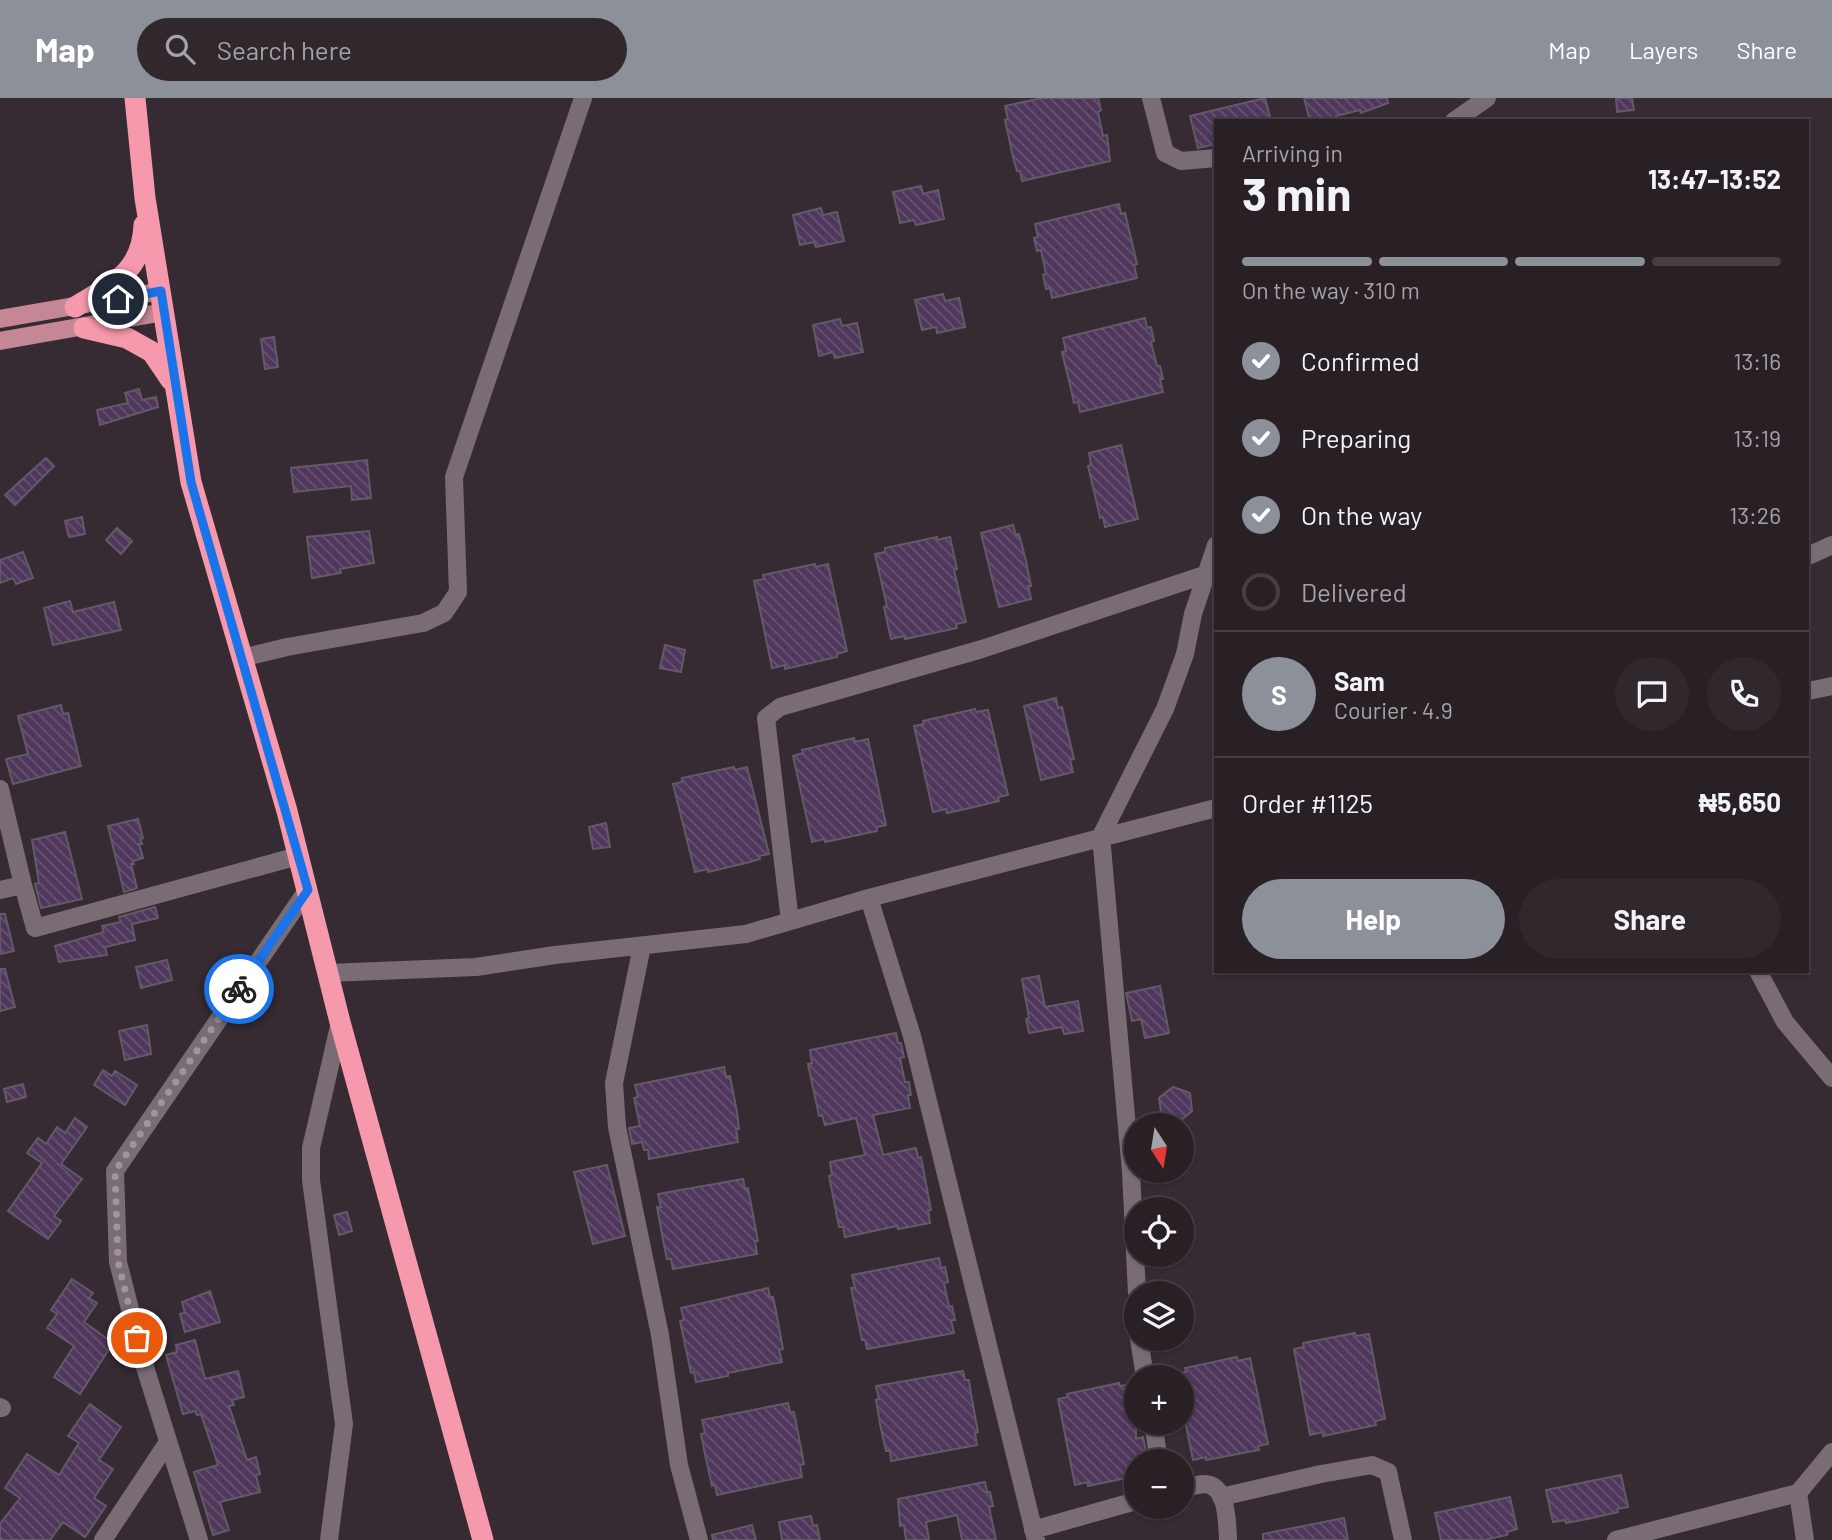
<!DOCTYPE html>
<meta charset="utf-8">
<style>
body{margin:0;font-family:Barlow,sans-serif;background:#31282e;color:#f1f3f6;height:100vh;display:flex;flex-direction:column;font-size:26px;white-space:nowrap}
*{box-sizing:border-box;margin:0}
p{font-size:23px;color:#a5a3a7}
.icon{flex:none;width:38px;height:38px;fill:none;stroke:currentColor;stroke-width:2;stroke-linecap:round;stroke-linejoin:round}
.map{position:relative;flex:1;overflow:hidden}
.drawer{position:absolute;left:1214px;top:21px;width:595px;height:854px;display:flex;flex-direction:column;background:#292026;border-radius:0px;box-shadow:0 2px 5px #0004,0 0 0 2px #453e43}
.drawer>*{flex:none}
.needle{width:46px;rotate:168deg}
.buttons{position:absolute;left:1124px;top:1015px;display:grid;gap:14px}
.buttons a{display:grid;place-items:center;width:70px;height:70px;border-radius:50%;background:#292026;box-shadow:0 2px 5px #0004,0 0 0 2px #453e43;font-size:35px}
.pin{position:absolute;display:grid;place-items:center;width:60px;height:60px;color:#fff;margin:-30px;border:4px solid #fff;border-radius:50%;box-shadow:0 2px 7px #0007}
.courier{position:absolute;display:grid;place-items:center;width:70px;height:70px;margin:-35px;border:5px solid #1a73e8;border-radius:50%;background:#fff;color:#222;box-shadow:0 2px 9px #0007}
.head em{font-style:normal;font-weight:700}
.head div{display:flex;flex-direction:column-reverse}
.head{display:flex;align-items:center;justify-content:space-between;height:119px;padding:0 28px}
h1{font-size:46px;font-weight:700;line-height:52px}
.bar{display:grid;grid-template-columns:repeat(4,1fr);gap:10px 7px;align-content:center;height:84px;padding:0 28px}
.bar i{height:9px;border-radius:5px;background:#453e43}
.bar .selected{background:#8c9099}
.bar p{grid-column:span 4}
.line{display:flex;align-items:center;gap:18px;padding:0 28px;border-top:2px solid #453e43}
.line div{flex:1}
.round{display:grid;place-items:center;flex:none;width:74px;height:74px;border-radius:37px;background:#31282e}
ol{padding:0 28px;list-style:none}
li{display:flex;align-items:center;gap:21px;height:77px}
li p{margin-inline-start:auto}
li .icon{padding:7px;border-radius:50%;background:#8c9099;color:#fff;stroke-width:4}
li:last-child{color:#a5a3a7}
li i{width:38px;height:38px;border:4px solid #453e43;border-radius:50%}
.cta{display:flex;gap:14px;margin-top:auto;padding:14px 28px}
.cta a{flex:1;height:80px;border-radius:42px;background:#8c9099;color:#fff;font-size:28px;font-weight:700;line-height:80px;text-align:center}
.cta a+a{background:#31282e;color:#f1f3f6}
header{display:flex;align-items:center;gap:42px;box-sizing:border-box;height:98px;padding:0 35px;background:#8c9099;color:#fff}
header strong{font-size:33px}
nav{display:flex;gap:38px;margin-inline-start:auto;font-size:24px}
.search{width:490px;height:63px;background:#31282e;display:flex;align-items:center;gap:18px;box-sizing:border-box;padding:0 24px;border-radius:38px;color:#a5a3a7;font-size:26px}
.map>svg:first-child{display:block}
.building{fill:url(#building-back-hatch);stroke:#625a67;stroke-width:2}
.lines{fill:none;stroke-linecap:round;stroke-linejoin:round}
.minor{stroke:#7a6c75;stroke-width:18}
.major{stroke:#c58796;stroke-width:18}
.highway{stroke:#f799ac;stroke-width:21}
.done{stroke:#9f969c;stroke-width:7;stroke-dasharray:0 12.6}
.route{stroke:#1a73e8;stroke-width:9}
</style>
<header>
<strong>Map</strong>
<div class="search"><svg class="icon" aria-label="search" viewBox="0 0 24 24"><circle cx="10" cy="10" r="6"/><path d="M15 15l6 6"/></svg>Search here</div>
<nav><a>Map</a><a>Layers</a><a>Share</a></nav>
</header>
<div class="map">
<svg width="1832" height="1442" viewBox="0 0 1832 1442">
<defs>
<pattern id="building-back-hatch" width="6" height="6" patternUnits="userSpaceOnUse" patternTransform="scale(1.75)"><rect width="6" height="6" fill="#4f365b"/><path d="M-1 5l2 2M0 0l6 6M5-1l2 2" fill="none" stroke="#685272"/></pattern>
</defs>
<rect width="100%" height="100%" fill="#372b33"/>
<path class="building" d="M 1042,0 L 1098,0 L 1101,12 L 1098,14 L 1103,38 L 1107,37 L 1110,63 L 1022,83 L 1020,73 L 1017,73 L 1013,59 L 1005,22 L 1008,21 L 1005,8 Z
M 1265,0 L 1271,23 L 1216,23 L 1216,46 L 1198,50 L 1190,18 Z
M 1304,0 L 1387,0 L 1388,5 L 1361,15 L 1360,12 L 1336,18 L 1337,23 L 1310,23 Z
M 1616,0 L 1632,0 L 1634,12 L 1617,14 Z
M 921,88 L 923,96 L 938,92 L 944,121 L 916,127 L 914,122 L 900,125 L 893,94 Z
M 1119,106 L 1121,116 L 1125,115 L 1134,153 L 1137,166 L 1134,167 L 1137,180 L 1052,200 L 1050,190 L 1046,191 L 1043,177 L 1046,176 L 1041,152 L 1037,153 L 1034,140 L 1038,139 L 1035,126 Z
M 821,110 L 823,117 L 837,114 L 844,143 L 816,149 L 814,144 L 800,147 L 793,117 Z
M 943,196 L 945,203 L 959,200 L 965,229 L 937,235 L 936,229 L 922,232 L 915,202 Z
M 1145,220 L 1147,230 L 1151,229 L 1154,243 L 1151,244 L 1157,268 L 1160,268 L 1163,281 L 1160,281 L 1163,294 L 1080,314 L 1078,304 L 1074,305 L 1071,291 L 1062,254 L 1066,253 L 1063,240 Z
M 840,221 L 842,228 L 857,225 L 863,254 L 835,260 L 833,254 L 819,258 L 813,227 Z
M 274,239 L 278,269 L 265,271 L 261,241 Z
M 139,291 L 142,302 L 156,299 L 158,309 L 100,327 L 97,312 L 128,305 L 125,295 Z
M 1121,347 L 1138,421 L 1105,429 L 1103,419 L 1100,420 L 1097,406 L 1088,368 L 1091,367 L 1089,355 Z
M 46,360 L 54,368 L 15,407 L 5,397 Z
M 367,362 L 371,400 L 352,402 L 351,388 L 294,394 L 291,370 Z
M 82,419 L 85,436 L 69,439 L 65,423 Z
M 1013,427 L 1016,437 L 1019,436 L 1026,463 L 1031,488 L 1028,488 L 1031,501 L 999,509 L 981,435 Z
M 117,430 L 132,443 L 121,456 L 106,442 Z
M 369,433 L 374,465 L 340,471 L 341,475 L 312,480 L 307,439 Z
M 937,439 L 937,442 L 950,439 L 957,471 L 954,472 L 966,524 L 956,526 L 957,530 L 905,541 L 904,538 L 891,541 L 884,509 L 887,508 L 875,456 L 885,454 L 885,450 Z
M 23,454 L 33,480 L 16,486 L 13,480 L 0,485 L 0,462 Z
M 815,466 L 816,469 L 828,466 L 847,553 L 837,556 L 837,559 L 785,571 L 785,567 L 772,570 L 754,483 L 764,481 L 763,477 Z
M 70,503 L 73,514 L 114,504 L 121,532 L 53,547 L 44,510 Z
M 665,547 L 685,552 L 681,574 L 660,570 Z
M 1056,600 L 1058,610 L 1062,609 L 1065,623 L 1074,661 L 1070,662 L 1073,674 L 1041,682 L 1024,608 Z
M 61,607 L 63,616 L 68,615 L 81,668 L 13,686 L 6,661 L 28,656 L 18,618 Z
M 975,611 L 976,614 L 988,612 L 1008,697 L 998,699 L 999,703 L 970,710 L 947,715 L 946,711 L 933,714 L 914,628 L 924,626 L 923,623 Z
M 854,640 L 855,644 L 868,641 L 886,727 L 877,729 L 877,733 L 825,744 L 824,741 L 812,744 L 793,658 L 803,655 L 802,652 Z
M 734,669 L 735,672 L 747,669 L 769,756 L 759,758 L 760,761 L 746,765 L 708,774 L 708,771 L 695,774 L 673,686 L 682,684 L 682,680 Z
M 138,721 L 143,740 L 140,741 L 142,746 L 139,746 L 143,760 L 133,763 L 134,766 L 131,766 L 137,790 L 124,794 L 108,728 Z
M 606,725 L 610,749 L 593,751 L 589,729 Z
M 65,734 L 82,801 L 41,810 L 35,786 L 39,785 L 32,742 Z
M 155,809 L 158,820 L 132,826 L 135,842 L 105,849 L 107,857 L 59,864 L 55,848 L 104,834 L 102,828 L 121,824 L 119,819 Z
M 0,816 L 5,816 L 14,853 L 0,856 Z
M 167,862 L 172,882 L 141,890 L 136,869 Z
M 0,871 L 5,871 L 15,909 L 0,913 Z
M 1039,878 L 1045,909 L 1078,903 L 1083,933 L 1064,936 L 1062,929 L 1029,935 L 1026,921 L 1029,920 L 1022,881 Z
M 1160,888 L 1169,935 L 1145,940 L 1141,921 L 1132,923 L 1126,895 Z
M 147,927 L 151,956 L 125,962 L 119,933 Z
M 896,935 L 898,945 L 901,945 L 904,959 L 900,960 L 905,984 L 909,984 L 911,997 L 908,997 L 910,1010 L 873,1017 L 883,1057 L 916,1050 L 918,1060 L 921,1059 L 931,1112 L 928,1112 L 930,1125 L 898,1131 L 897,1128 L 845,1139 L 843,1129 L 839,1129 L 829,1078 L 832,1077 L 830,1064 L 865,1057 L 856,1020 L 825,1027 L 822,1017 L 819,1018 L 808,966 L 812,965 L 810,952 Z
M 724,969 L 726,979 L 730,978 L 737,1014 L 739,1031 L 736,1031 L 738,1044 L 649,1061 L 648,1052 L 644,1052 L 642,1044 L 632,1046 L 629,1030 L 640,1028 L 634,1000 L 638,999 L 635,987 Z
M 103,972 L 112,978 L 115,973 L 137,987 L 125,1007 L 94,987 Z
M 23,986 L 26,999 L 7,1004 L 4,991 Z
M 1173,989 L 1190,995 L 1192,1013 L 1175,1027 L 1163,1027 L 1159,1000 Z
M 75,1020 L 87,1029 L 61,1066 L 82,1081 L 54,1118 L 61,1123 L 48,1141 L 8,1113 L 42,1065 L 27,1055 L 38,1040 L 46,1046 L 57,1029 L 65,1035 Z
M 607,1067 L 625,1138 L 593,1146 L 574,1074 Z
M 743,1081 L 745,1091 L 748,1090 L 758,1143 L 755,1143 L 757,1156 L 673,1171 L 671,1161 L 667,1161 L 664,1147 L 657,1109 L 661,1109 L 658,1096 Z
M 347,1114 L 352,1133 L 339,1137 L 334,1117 Z
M 939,1160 L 941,1170 L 945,1169 L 948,1184 L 944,1185 L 949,1209 L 952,1208 L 955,1222 L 951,1222 L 954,1235 L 867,1251 L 865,1242 L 862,1242 L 859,1228 L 851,1190 L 855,1190 L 852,1177 Z
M 72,1181 L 93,1195 L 89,1200 L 97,1205 L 84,1224 L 113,1245 L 80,1296 L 54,1279 L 74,1248 L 47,1230 L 57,1216 L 51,1212 Z
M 768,1190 L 770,1199 L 773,1199 L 776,1213 L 783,1251 L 779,1252 L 782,1264 L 728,1275 L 728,1278 L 696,1284 L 694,1274 L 691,1275 L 680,1223 L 684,1222 L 681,1210 Z
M 210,1193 L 220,1224 L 185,1234 L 180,1216 L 185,1215 L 182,1204 Z
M 1355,1235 L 1356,1238 L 1369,1236 L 1385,1321 L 1375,1323 L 1376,1327 L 1323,1338 L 1323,1334 L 1310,1337 L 1294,1251 L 1304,1249 L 1303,1245 Z
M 195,1242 L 205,1281 L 238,1273 L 244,1299 L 232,1302 L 234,1307 L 229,1308 L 247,1362 L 256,1359 L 260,1376 L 256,1377 L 260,1394 L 220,1404 L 229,1432 L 213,1437 L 194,1374 L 218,1367 L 201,1316 L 197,1317 L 195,1313 L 183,1316 L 166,1257 L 177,1254 L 176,1247 Z
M 1237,1259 L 1238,1263 L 1250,1260 L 1268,1346 L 1258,1348 L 1259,1352 L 1206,1362 L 1206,1359 L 1193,1362 L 1181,1303 L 1181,1275 L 1186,1274 L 1185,1270 Z
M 963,1273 L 965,1282 L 969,1282 L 971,1296 L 978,1334 L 975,1335 L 977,1347 L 891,1363 L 890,1353 L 886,1353 L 880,1326 L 876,1302 L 879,1301 L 876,1288 Z
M 1119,1285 L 1120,1288 L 1133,1286 L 1136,1300 L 1136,1341 L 1143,1339 L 1148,1363 L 1136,1363 L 1136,1378 L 1088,1388 L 1088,1384 L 1075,1387 L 1058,1301 L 1068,1299 L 1067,1296 Z
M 788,1305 L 790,1314 L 794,1314 L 804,1366 L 800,1367 L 802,1379 L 717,1397 L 715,1387 L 712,1388 L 706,1361 L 701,1336 L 705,1335 L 702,1322 Z
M 90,1306 L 121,1329 L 99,1362 L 113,1371 L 94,1400 L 106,1408 L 85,1439 L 63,1424 L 50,1442 L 0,1442 L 0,1426 L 20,1400 L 5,1390 L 27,1356 L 59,1377 L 79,1345 L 68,1338 Z
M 1621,1377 L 1628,1409 L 1617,1411 L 1618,1414 L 1592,1420 L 1566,1425 L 1565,1422 L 1553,1424 L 1546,1392 Z
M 985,1384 L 987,1394 L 990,1394 L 993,1408 L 989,1409 L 996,1442 L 962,1442 L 957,1417 L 926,1424 L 929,1442 L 906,1442 L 904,1427 L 900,1428 L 898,1401 Z
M 1510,1399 L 1517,1431 L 1507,1434 L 1507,1437 L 1484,1442 L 1441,1442 L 1435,1415 Z
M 811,1418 L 813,1428 L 817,1427 L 820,1442 L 782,1442 L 779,1424 Z
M 1344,1420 L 1348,1442 L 1263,1442 L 1263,1436 Z
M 752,1427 L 756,1442 L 713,1442 L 712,1437 Z"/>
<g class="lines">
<path class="minor" d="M 1151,0 L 1165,55 L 1181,63 L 1216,60
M 1454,23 L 1487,0
M 1808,458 L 1832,447
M 242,560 L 287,549 L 423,525 L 444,515 L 458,494 L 454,379 L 583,0
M 1808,593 L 1832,588
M 0,691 L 23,787 L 35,830 L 298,758
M 0,792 L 23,787
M 869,800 L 912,938 L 1036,1442
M 790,823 L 766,620 L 780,609 L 982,551 L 1207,476
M 642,848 L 614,985 L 617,1029 L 660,1237 L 679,1367 L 699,1442
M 1758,873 L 1785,924 L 1832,980
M 329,875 L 476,869 L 555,857 L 746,836 L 869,800 L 1216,710
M 1137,1195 L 1131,1074 L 1101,738 L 1165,611 L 1185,556 L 1193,516 L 1216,447
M 1139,1241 L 1145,1279
M 0,1309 L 2,1310
M 1153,1325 L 1159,1363
M 1181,1391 C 1188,1389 1196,1387 1203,1386 C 1228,1385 1227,1425 1228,1442
M 1798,1395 L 1805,1442
M 1221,1399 L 1321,1376 L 1372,1367 L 1388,1374 L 1403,1442
M 1033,1432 L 1136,1403
M 103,1442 L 168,1344
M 199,1442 L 144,1266 L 118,1164 L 115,1073 L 308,791
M 329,1442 L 344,1326 L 311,1082 L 311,1050 L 340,924
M 1616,1442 L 1798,1395 L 1832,1354"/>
<path class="major" d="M 0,221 L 161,193
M 0,243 L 164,214"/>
<path class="highway" d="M 135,0 L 145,100 L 191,384 L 287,713 L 340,924 L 483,1442
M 75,209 C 112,186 142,175 144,127
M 84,230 L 127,240 L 152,254 L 171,282"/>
</g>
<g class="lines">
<path class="done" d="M 137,1240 L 118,1164 L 115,1073 L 239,891"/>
<path class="route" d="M 118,201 L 161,193 L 191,384 L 308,792 L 239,891"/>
</g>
</svg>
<div class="buttons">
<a><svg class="needle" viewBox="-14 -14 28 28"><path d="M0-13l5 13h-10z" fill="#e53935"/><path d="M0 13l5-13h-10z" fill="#a5a3a7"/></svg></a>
<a><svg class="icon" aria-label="locate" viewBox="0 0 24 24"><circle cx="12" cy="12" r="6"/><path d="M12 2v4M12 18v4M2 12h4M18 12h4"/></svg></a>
<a><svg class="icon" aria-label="layers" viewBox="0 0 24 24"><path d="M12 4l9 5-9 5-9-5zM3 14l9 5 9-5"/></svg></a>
<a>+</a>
<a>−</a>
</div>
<div class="pin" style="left:137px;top:1240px;background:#ea580c"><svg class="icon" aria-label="bag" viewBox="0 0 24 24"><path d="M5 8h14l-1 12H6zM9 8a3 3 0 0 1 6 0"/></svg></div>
<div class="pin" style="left:118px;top:201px;background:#1f2937"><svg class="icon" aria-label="home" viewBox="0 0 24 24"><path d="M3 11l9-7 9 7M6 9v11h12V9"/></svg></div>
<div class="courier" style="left:239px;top:891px"><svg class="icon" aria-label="bike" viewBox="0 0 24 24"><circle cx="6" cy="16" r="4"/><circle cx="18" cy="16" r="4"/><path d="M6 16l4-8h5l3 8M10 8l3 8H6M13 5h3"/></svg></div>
<section class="drawer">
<div class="head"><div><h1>3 min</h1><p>Arriving in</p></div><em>13:47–13:52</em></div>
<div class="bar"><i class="selected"></i><i class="selected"></i><i class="selected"></i><i></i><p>On the way · 310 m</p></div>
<ol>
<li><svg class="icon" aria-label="check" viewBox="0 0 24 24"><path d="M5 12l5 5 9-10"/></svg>Confirmed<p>13:16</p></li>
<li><svg class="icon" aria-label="check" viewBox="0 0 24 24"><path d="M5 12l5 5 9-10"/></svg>Preparing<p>13:19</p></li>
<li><svg class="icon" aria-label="check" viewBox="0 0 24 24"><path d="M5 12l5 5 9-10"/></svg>On the way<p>13:26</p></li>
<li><i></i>Delivered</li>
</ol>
<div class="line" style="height:126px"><b class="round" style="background:#8c9099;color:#fff">S</b><div><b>Sam</b><p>Courier · 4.9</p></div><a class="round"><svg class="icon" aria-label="chat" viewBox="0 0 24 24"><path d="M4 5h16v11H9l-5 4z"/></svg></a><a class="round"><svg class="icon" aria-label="phone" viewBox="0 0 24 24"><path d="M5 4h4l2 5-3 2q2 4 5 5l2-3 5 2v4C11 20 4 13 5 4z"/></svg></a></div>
<div class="line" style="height:91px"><div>Order #1125</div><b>₦5,650</b></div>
<div class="cta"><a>Help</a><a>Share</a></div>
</section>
</div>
